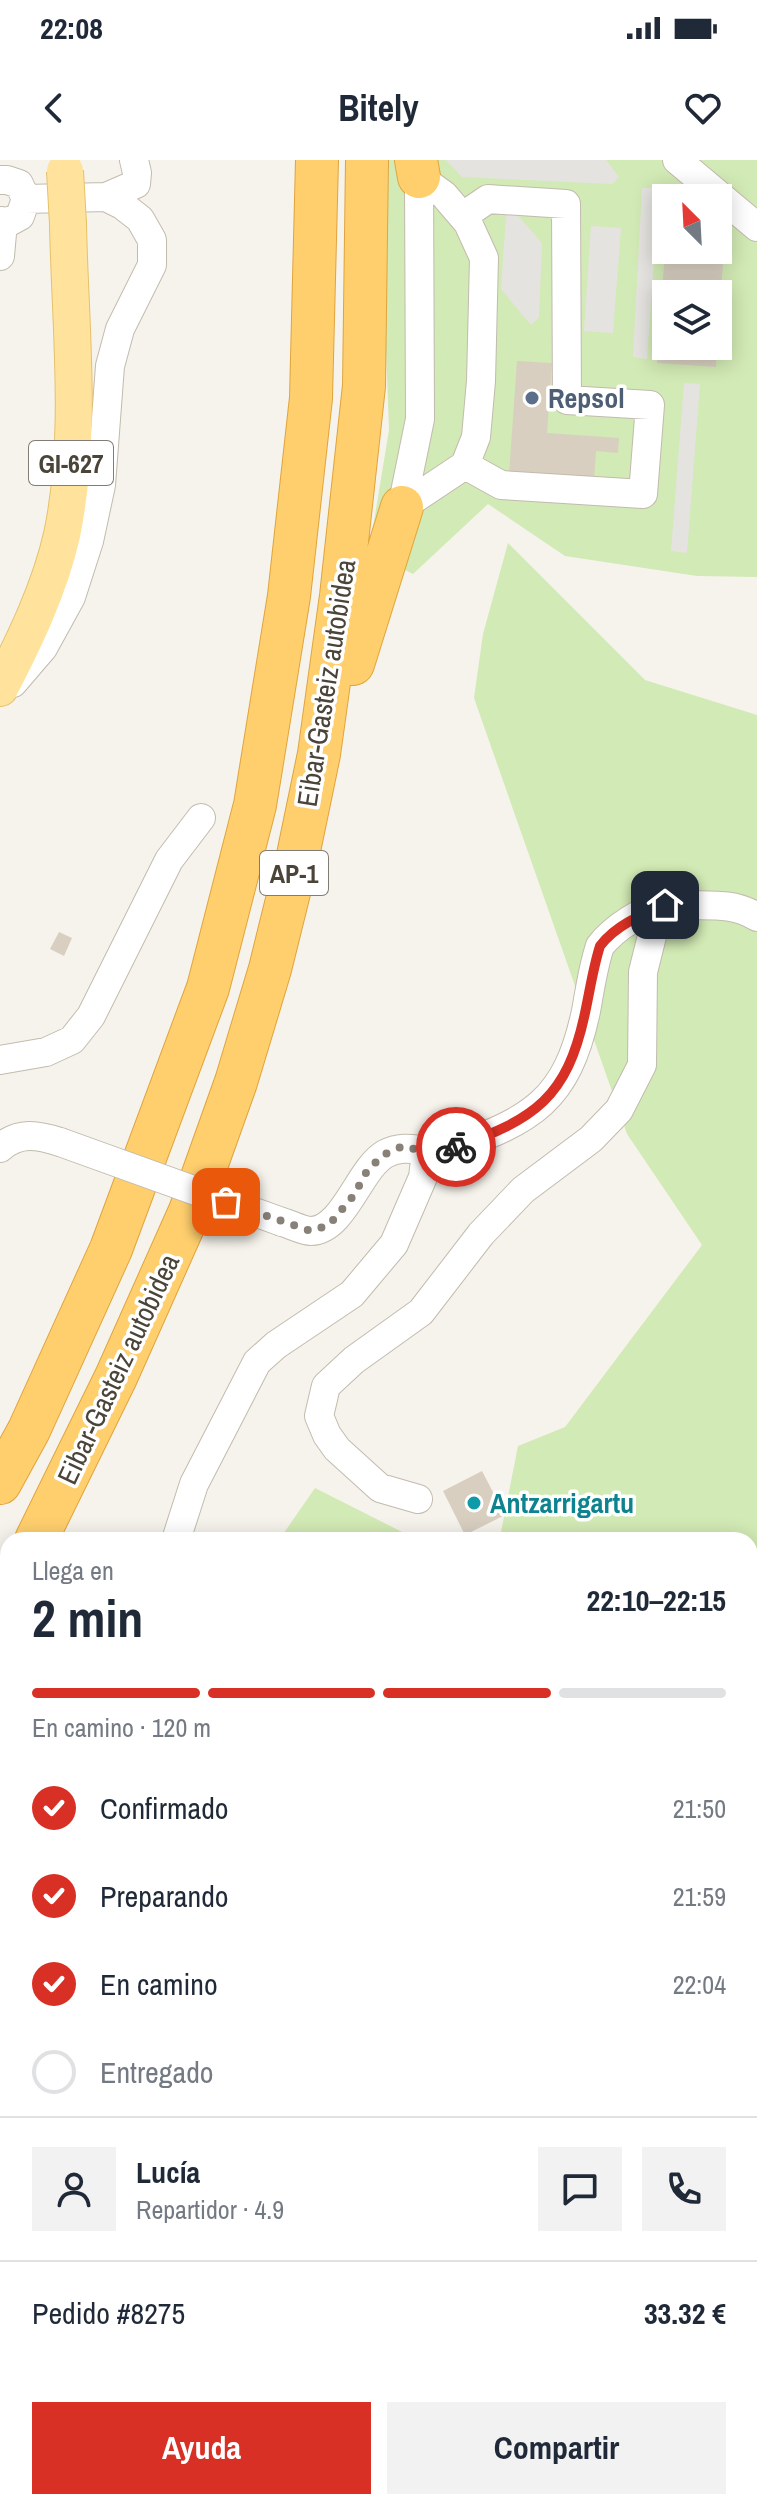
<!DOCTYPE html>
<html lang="es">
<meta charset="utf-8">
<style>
body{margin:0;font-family:"Archivo Narrow",sans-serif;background:#f2f2f3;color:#1f2937;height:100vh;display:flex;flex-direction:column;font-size:30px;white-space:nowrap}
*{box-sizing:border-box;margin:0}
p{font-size:26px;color:#747a83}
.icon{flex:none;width:44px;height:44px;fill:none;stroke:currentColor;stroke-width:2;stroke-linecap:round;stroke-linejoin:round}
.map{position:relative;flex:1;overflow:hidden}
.drawer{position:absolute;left:0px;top:1372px;width:758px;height:978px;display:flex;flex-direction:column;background:#fff;border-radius:24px 24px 0 0;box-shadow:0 4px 20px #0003}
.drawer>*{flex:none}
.needle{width:52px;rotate:336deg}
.buttons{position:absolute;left:652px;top:24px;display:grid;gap:16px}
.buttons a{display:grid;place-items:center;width:80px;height:80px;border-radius:0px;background:#fff;box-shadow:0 4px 20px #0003;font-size:40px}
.pin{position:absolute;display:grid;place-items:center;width:68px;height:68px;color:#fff;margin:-34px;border-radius:16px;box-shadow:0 4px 12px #0006}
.courier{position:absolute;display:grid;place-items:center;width:80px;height:80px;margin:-40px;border:6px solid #d93025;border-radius:50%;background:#fff;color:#222;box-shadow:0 2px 10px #0007}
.summary em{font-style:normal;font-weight:700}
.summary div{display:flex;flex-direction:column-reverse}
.summary{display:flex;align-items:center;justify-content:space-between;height:136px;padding:0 32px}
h1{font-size:52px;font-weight:700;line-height:60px}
.bar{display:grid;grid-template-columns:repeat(4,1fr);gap:12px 8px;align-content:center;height:96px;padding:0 32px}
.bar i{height:10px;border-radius:6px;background:#e0e1e3}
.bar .current{background:#d93025}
.bar p{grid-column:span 4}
.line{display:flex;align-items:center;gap:20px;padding:0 32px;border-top:2px solid #e0e1e3}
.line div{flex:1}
.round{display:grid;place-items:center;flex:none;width:84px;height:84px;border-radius:0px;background:#f2f2f3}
ol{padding:0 32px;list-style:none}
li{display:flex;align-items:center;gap:24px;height:88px}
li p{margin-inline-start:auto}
li .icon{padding:8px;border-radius:50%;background:#d93025;color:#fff;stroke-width:4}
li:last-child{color:#747a83}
li i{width:44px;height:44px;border:4px solid #e0e1e3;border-radius:50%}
.primary-button{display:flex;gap:16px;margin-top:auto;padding:16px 32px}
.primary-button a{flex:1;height:92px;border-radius:0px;background:#d93025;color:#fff;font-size:32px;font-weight:700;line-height:92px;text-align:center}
.primary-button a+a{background:#f2f2f3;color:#1f2937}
.status{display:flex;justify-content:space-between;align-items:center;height:56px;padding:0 40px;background:#fff;direction:ltr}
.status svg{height:22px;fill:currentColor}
header{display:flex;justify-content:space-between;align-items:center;height:104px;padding:0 32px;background:#fff;font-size:36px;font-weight:700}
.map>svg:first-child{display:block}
.green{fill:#d2eab5;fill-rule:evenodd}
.parking{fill:#e5e3e0}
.building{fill:#d8cfc1}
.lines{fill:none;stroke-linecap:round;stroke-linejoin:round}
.minor-casing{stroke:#c2bbae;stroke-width:30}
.major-casing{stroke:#e6c16a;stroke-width:38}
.highway-casing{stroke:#e0a43c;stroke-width:44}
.minor{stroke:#fff;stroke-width:28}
.major{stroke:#ffe39c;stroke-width:36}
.highway{stroke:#ffcf6e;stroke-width:42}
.minor-bridge-casing{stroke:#c2bbae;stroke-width:30;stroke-linecap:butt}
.major-bridge-casing{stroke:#e6c16a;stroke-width:38;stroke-linecap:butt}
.minor-bridge{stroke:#fff;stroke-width:28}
.major-bridge{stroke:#ffe39c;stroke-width:36}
.done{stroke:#878178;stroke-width:8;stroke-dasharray:0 14.4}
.route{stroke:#d93025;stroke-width:10}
.service-dot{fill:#5c6f8a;stroke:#fff;stroke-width:3}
.culture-dot{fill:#0f9aa8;stroke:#fff;stroke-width:3}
.labels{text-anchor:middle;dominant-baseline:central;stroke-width:7;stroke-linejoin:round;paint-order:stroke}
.shield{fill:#fff;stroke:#817c74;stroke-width:2}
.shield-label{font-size:26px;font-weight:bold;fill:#4b4439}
.service-label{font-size:28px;font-weight:bold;fill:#4e5e75;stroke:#fff;text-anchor:start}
.street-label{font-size:28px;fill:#4b4439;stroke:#fff}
.culture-label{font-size:28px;font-weight:bold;fill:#0d838f;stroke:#fff;text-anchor:start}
</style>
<div class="status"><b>22:08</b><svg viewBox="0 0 49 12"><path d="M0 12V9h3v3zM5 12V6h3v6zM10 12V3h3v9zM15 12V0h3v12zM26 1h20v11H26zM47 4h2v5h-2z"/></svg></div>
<header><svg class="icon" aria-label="back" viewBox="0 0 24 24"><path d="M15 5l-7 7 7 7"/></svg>Bitely<svg class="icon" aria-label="heart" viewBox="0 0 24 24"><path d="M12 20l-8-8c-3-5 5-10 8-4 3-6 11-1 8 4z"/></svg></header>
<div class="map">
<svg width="757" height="2349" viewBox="0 0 757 2349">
<rect width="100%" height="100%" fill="#f6f3ec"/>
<path class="green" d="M 379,0 L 757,0 L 757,417 L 697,416 L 565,396 L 488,344 L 413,414 L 369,392 L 389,270 ZM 666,38 L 718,38 L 718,90 L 666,90 ZM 666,134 L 718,134 L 718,186 L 666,186 Z
M 508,383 L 645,520 L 757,555 L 757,2349 L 0,2349 L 0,1989 L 8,1995 L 8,2342 L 750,2342 L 750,1380 L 455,1380 L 501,1372 L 518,1286 L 565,1267 L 702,1085 L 627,974 L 474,538 L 483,474 Z
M 315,1328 L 418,1380 L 279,1380 Z"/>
<path class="parking" d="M 446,0 L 606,0 L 619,17 L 613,24 L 462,17 Z
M 642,28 L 659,28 L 647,199 L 633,197 Z
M 512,49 L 542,83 L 539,157 L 531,165 L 501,129 L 506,56 Z
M 591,66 L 621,68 L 613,173 L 584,171 Z
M 684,223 L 700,224 L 687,393 L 671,391 Z"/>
<path class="building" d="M 665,90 L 724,92 L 720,142 L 718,142 L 718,134 L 666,134 L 666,186 L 717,186 L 716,207 L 657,203 Z
M 517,201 L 552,203 L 547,273 L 619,278 L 618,293 L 596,291 L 594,320 L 509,314 Z
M 59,772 L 72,778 L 64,796 L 50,789 Z
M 482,1311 L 505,1355 L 465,1375 L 443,1331 Z"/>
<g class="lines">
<defs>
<path id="minor" d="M 677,0 L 757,67
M 0,20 L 7,20 L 19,24 L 26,39 L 20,56 L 9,62 L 0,61
M 106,37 L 136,24 L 137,13 L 134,0
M 463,56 L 488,39 L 566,44 L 567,240 L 650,245 L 643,334 L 501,325 L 465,305
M 0,96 L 3,62
M 402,347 L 465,305 L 476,277 L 481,221 L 484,98 L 468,63 L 444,35 L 419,17
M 402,347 L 420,259 L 419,17
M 13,523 L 43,488 L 71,437 L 89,381 L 101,325 L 110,206 L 120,169 L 152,105 L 152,80 L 140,59 L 122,45 L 106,37 L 26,39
M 0,900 L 46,892 L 72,880 L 91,856 L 169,700 L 201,658
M 0,988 C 19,971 38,975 60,982
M 282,1062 C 290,1064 303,1071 311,1071 C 344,1070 359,1009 385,994 C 410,981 425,997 450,989 C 532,960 567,941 586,851 C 590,829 593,807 600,786 C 614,768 642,750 664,745 C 670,744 677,745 683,745 C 710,746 733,742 757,757
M 418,1339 L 380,1328 L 337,1289 L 327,1275 L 319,1256 L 326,1226 L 354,1200 L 421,1152 L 481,1074 L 523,1030 L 591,979 L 619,950 L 642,905 L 643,812 L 654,768 L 665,745
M 176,1380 L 194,1324 L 257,1202 L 276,1185 L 352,1134 L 394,1084 L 423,1017 L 426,992"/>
<path id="major" d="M 0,528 C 25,480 50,428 62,375 C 83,275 70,167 68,64"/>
<path id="highway" d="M 416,0 L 419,17
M 353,504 L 402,347
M 0,1323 L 29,1270 L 111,1089 L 208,828 L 255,645 L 289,436 L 311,238 L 317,0
M 36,1380 L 116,1217 L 190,1051 L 236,922 L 270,809 L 297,700 L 319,594 L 341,436 L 364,226 L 367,0
M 0,1444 L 8,1431"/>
</defs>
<use href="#minor" class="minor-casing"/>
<use href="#major" class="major-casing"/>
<use href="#highway" class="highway-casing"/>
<use href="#minor" class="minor"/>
<use href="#major" class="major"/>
<use href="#highway" class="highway"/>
<defs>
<path id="minor-bridge" d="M 60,982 L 282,1062"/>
<path id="major-bridge" d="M 65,11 L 68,64"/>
</defs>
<use href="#minor-bridge" class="minor-bridge-casing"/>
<use href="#major-bridge" class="major-bridge-casing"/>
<use href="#minor-bridge" class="minor-bridge"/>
<use href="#major-bridge" class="major-bridge"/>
</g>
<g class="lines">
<path class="done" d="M 226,1042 L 311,1071 L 329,1065 L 354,1035 L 367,1011 L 383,995 L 403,986 L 426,992 L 456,987"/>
<path class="route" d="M 456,987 C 535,959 567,938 585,853 C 590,830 593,808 600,786 C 616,765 641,755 665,745"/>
</g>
<circle class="service-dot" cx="532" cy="238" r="8"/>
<circle class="culture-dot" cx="474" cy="1343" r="8"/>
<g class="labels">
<g class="shield">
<rect x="29" y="281" width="84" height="44" rx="6"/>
<rect x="260" y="691" width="68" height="44" rx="6"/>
</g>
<g class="shield-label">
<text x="71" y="303">GI-627</text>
<text x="294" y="713">AP-1</text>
</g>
<g class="service-label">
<text x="548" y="238">Repsol</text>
</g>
<g class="street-label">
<text transform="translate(326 523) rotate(-81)">Eibar-Gasteiz autobidea</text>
<text transform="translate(118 1209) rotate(-65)">Eibar-Gasteiz autobidea</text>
</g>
<g class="culture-label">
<text x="490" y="1343">Antzarrigartu</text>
</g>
</g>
</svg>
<div class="buttons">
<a><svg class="needle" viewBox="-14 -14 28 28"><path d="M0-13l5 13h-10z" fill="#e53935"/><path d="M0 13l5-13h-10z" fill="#747a83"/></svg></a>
<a><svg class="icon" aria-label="layers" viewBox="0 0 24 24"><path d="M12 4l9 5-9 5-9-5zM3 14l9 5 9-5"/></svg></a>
</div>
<div class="pin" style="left:226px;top:1042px;background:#ea580c"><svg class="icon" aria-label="bag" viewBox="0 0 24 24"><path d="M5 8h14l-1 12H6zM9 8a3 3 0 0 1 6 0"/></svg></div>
<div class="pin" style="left:665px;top:745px;background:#1f2937"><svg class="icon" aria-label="home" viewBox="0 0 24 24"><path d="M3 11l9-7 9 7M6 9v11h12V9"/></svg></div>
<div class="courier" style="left:456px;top:987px"><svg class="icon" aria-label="bike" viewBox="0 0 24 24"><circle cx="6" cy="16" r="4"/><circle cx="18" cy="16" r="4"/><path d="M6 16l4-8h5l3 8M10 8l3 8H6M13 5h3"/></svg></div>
<section class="drawer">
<div class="summary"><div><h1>2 min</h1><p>Llega en</p></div><em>22:10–22:15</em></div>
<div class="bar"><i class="current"></i><i class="current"></i><i class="current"></i><i></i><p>En camino · 120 m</p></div>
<ol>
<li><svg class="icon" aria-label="check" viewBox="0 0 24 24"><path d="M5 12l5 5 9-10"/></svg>Confirmado<p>21:50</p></li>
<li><svg class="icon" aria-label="check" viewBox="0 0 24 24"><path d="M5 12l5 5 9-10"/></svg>Preparando<p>21:59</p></li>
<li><svg class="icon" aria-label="check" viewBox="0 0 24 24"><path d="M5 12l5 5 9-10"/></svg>En camino<p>22:04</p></li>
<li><i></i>Entregado</li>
</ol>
<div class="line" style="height:144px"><a class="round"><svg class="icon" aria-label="person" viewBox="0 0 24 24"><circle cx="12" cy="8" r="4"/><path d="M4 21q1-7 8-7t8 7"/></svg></a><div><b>Lucía</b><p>Repartidor · 4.9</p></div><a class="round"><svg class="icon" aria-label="chat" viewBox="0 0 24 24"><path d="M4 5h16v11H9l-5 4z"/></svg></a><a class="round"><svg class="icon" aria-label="phone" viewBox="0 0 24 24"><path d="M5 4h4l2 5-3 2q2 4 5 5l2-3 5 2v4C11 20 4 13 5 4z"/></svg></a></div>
<div class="line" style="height:104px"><div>Pedido #8275</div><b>33.32 €</b></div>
<div class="primary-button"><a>Ayuda</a><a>Compartir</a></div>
</section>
</div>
